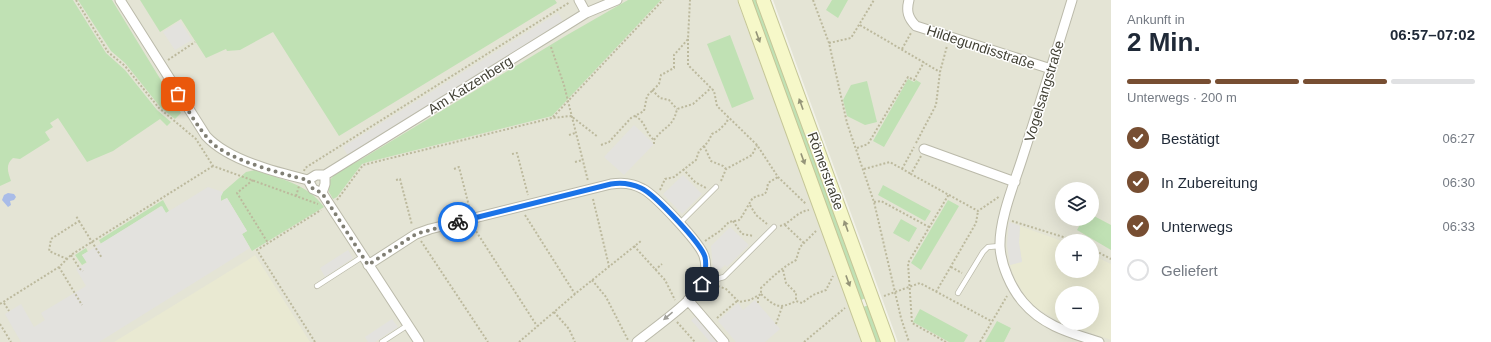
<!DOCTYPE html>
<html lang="de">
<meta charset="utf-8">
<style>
body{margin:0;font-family:Helvetica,sans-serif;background:#f2f2f3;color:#1f2937;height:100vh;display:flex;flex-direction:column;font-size:15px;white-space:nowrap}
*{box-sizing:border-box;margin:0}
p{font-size:13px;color:#747a83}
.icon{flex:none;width:22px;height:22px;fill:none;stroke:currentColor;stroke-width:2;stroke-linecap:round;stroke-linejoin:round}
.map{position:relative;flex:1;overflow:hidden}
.sheet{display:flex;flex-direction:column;background:#fff;width:380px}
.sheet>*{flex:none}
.buttons{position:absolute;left:1055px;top:182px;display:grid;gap:8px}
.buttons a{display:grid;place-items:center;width:44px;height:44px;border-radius:50%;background:#fff;box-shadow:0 4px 16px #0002;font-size:20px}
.pin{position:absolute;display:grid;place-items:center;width:34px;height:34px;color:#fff;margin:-17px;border-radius:8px;box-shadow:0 2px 6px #0006}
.courier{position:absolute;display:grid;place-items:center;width:40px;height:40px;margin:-20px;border:3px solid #1a73e8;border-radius:50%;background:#fff;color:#222;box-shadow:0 1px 5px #0007}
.headline em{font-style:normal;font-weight:700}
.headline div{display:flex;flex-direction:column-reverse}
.headline{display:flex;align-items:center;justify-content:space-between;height:68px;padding:0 16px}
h1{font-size:26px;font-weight:700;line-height:30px}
.bar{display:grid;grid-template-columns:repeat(4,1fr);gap:6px 4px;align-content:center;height:48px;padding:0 16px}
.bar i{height:5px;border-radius:3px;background:#e0e1e3}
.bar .selected{background:#774e32}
.bar p{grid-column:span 4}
ol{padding:0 16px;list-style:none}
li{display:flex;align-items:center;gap:12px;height:44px}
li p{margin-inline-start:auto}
li .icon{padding:4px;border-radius:50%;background:#774e32;color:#fff;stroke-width:4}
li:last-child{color:#747a83}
li i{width:22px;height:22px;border:2px solid #e0e1e3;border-radius:50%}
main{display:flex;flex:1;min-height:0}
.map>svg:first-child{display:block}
.residential{fill:#e4e4d5;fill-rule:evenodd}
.education{fill:#e9e9d2}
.green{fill:#c0e1b4}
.parking{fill:#e3e2de}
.water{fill:#a9bce8}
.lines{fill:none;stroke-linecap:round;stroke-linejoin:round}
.service-casing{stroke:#bbbaaa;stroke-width:6}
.minor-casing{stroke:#bbbaaa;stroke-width:11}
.secondary-casing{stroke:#c5c697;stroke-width:15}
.path{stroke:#bcb99d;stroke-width:2;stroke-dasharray:2 2;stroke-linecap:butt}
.service{stroke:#fff;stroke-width:4.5}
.minor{stroke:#fff;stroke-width:9}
.secondary{stroke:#f6f8c9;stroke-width:13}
.oneway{fill:#949478}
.oneway2{fill:#a1a09a}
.done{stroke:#807f74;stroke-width:4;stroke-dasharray:0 7.2}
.route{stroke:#1a73e8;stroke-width:5}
.labels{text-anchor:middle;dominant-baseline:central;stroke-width:3;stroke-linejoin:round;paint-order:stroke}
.street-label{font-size:14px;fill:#434236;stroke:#fff}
</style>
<main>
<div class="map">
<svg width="1111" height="342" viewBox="0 0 1111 342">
<rect width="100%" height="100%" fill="#f1f1e7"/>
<path class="residential" d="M 0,0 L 737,0 L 863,342 L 0,342 Z
M 773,0 L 1111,0 L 1111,342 L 898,342 ZM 1062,189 L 1092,189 L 1092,219 L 1062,219 ZM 1062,241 L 1092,241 L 1092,271 L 1062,271 ZM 1062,293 L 1092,293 L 1092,323 L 1062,323 Z"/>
<path class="education" d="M 1020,226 L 1062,241 L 1062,271 L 1092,271 L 1092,255 L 1111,264 L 1111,340 L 1062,323 L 1092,323 L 1092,293 L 1062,293 L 1062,323 L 1037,308 L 1027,299 L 1015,279 L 1010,265 L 1022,261 L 1019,243 Z
M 255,255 L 310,342 L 114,342 L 246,261 Z"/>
<path class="green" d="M 0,0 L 73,0 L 106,53 L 125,70 L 157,110 L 171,122 L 167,126 L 160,119 L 113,151 L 87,162 L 58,118 L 50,123 L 53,127 L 45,132 L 50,140 L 20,159 L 13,158 C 5,165 8,172 11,181 L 0,186 Z
M 78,0 L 112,0 L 181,113 L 175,119 L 161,108 L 125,63 L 111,51 Z
M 140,0 L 555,0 L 557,3 L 339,136 L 273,32 L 240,50 L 227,51 L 226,49 L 206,58 L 181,19 L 160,32 Z
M 628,0 L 661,0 L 552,116 L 368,162 L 362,164 L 337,197 L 333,199 L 329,192 L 329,181 L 337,172 L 360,160 L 567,35 Z
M 750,0 L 757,0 L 866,298 L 861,300 Z
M 832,0 L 848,0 L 838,18 L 826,10 Z
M 730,35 L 754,99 L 732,108 L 707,44 Z
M 908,79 L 914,82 L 916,80 L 921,83 L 884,147 L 873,141 Z
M 867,81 L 877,122 L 865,125 L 847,116 L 843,100 L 851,85 Z
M 255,170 C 280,179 308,184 324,207 L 252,251 L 242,234 L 247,231 L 227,198 L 221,201 L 221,196 L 223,192 L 246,172 Z
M 883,185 L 931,211 L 925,221 L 878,195 Z
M 163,200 L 169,211 L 166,213 L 161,206 L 101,244 L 99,240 Z
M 948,200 L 959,206 L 921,270 L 911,263 Z
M 1092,215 L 1111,225 L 1111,250 L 1077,230 L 1083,219 L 1092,219 Z
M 901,219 L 917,228 L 909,242 L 893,233 Z
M 86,248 L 88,252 L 82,255 L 87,262 L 82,265 L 75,255 Z
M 869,305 L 882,342 L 876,342 L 863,307 Z
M 920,309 L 968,335 L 964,342 L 949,342 L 913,322 Z
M 997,321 L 1011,328 L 1004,342 L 985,342 Z"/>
<path class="parking" d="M 558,13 L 563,21 L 348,156 L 343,147 Z
M 180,21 L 192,40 L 175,50 L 163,32 Z
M 634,125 L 654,144 L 624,175 L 604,157 Z
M 683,175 L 702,194 L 682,214 L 663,194 Z
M 208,187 L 223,192 L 221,196 L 221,201 L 227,198 L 247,231 L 242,234 L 250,248 L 99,342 L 21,342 L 5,314 L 21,304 L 34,327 L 45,320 L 41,313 L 86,286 L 76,269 L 87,263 L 82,255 L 162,206 L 166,213 Z
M 1009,222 L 1020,226 L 1019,243 L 1022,262 L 1010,265 L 1007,245 Z
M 730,227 L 749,245 L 727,267 L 725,265 L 716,273 L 713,270 L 711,246 Z
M 348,250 L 353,258 L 325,277 L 320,268 Z
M 755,300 L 780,329 L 765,342 L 736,342 L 718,321 L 738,303 L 743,310 Z
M 696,316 L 719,342 L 710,342 L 691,320 Z
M 392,319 L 398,327 L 375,342 L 368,342 L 365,337 Z"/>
<path class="water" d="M 8,193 L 14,194 L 16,197 L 14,200 L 10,201 L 11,205 L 8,207 L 2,200 L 4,195 Z"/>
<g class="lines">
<defs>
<path id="service" d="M 679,224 L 716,187
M 705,276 L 717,279 L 724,277 L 774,227
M 317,286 L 362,257
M 958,293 L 983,252 L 988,247 L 1000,246
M 382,342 L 408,325"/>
<path id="minor" d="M 120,0 L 206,136 C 228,160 275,172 308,180 L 313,189 L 322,193 L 419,342
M 579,0 L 586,13
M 909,0 C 906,11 908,18 916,26 L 1051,69
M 1072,0 C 1056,53 1039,106 1022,159 C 1014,184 999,220 1000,247 C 1001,265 1011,288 1023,302 C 1043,326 1071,333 1099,342
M 924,149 L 1015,182
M 308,180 L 316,175 L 325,175 L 586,13 L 617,0
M 322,193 L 325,184 L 325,175
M 368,265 L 416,234 L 430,229 L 611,184 C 623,182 633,183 643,189 C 656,196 700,243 704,256 C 707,265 706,274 702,283 C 695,300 653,329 637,342
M 688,300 L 724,342"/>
<path id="secondary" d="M 745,0 L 869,342
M 763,0 L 888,342"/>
</defs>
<use href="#service" class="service-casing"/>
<use href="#minor" class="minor-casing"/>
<use href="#secondary" class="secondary-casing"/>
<path class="path" d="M 76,0 L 108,52 L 125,66 L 159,108 L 196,139 L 213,166 L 318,204
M 813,0 L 829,43 L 847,123 L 874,202 L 901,318 L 909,342
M 860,25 L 940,72
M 688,39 L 688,65 L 714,91 L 717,106 L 757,145 L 778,177 L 806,204
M 829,43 L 851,38 L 874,0
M 551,47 L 564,85 L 588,181
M 902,49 L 911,33
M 168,60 L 195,42
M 652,90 L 660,98 L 669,100 L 677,109
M 635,116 C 647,123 644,131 654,140
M 553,117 L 663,0
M 569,135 L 575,133
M 916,143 L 936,105 L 940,72 L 947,46
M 654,144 L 654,140 C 664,126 673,128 677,109 L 693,104 L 711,88
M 601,145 L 609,142 L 631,118 L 644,111 L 647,96 L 659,84 L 661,75 L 674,68 L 674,55 L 688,39 L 690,0
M 704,146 L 711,161 L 723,166 L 726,169
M 857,148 L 868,144 L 908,77 L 914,80 L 924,62
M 512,154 L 517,153 L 528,195
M 921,156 L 911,174 L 978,211 L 1000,196
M 575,162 L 583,160
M 454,169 L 459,167 L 470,210
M 683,169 L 695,182 L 706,188
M 864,169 L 890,162 L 911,174
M 902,169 L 914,147
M 304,171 L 305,168 L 570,2
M 253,180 L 237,193 L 268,243
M 396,180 L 400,179 L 412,225
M 721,181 L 726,169 L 752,155 L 757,145
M 660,190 L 665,179 L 674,177 L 696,160 L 699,151 L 708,142 L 712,134 L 718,131 L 727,122 L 728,117
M 296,196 L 299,186
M 593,199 L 609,266
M 337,200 L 363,165 L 552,118 L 571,116 L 598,137
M 874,202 L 881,201 L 929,227
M 750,205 L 756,215 L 767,224
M 525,215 L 575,294
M 79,221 L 102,258
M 733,221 L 742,234 L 754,236
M 1012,221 L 1076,241
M 785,225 L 804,243
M 780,226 C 791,223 796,212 809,210
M 474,228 L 537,326
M 421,241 L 488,342
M 705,241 L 720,231 L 729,222 C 732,221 737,221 739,220 C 742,218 750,201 753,198 C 764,192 766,199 768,183 L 778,177
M 634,246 L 665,280 L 675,300
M 1092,249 L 1111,259
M 71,255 L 80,269 L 83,271
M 67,259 L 49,251 L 51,239 L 79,221 L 76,216
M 59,267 L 82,305
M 951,267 L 962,273
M 655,270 L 662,264
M 783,270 L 786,283 L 796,293 L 796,301
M 592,280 L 606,297 L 628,340
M 718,286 L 726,289 L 739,302 L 750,300 L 761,294 L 761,288 C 772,277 783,267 796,260 L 800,247 L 816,231
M 936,292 L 976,223 L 978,211
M 761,294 C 775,306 778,310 796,301 L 802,303 L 813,295 L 826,290 L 833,276
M 884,296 L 920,283 L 991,321
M 758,297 L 758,303
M 4,303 L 9,311
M 0,304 L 59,267 L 71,255 L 213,166
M 554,312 L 569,329 L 575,342
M 717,318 L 737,301
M 677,322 L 695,342
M 0,324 L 11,342
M 776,324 L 782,307
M 315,342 L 257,250 L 321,210
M 519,342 L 575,294 L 641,241
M 804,342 L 845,308
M 946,342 L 912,323 L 908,263 L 949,194
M 980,342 L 1007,296"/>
<use href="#service" class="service"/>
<use href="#minor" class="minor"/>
<use href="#secondary" class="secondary"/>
</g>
<defs><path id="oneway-solid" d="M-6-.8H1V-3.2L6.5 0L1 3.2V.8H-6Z"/></defs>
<g class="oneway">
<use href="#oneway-solid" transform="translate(758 37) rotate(70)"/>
<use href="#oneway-solid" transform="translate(801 104) rotate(-110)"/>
<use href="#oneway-solid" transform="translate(803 159) rotate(70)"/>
<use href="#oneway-solid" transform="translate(846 226) rotate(-110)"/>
<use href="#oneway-solid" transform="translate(848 281) rotate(70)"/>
</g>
<use class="oneway2" href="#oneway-solid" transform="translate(668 316) rotate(140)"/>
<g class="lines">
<path class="done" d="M 178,94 C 188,110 198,128 211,142 C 229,160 282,174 308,180 L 313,189 L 322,193 L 368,265 L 416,234 L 458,222"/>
<path class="route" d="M 458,222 L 611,184 C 622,182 630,183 641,188 C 654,194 701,243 705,257 C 707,267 705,275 702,284"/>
</g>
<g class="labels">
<g class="street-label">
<text transform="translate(981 47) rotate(18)">Hildegundisstraße</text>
<text transform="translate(470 85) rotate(-32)">Am Katzenberg</text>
<text transform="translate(1044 91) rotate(-73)">Vogelsangstraße</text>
<text transform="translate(826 171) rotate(70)">Römerstraße</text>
</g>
</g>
</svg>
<div class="buttons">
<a><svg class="icon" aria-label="layers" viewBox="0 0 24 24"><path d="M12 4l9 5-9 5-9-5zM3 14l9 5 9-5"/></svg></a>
<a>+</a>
<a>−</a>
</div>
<div class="pin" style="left:178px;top:94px;background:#ea580c"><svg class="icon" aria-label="bag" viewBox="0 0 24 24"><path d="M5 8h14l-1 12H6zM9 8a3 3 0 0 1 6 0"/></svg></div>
<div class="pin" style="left:702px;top:284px;background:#1f2937"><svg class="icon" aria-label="home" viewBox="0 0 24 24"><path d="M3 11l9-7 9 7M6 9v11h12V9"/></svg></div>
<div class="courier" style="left:458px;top:222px"><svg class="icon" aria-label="bike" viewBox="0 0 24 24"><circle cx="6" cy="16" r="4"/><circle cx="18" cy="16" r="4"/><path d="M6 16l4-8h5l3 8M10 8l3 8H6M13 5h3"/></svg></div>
</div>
<section class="sheet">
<div class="headline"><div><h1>2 Min.</h1><p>Ankunft in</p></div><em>06:57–07:02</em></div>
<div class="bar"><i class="selected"></i><i class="selected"></i><i class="selected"></i><i></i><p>Unterwegs · 200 m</p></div>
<ol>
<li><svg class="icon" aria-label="check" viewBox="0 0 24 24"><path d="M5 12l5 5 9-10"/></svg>Bestätigt<p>06:27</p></li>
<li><svg class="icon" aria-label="check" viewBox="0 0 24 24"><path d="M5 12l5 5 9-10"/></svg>In Zubereitung<p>06:30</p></li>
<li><svg class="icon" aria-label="check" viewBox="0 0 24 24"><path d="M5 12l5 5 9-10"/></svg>Unterwegs<p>06:33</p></li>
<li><i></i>Geliefert</li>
</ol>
</section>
</main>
